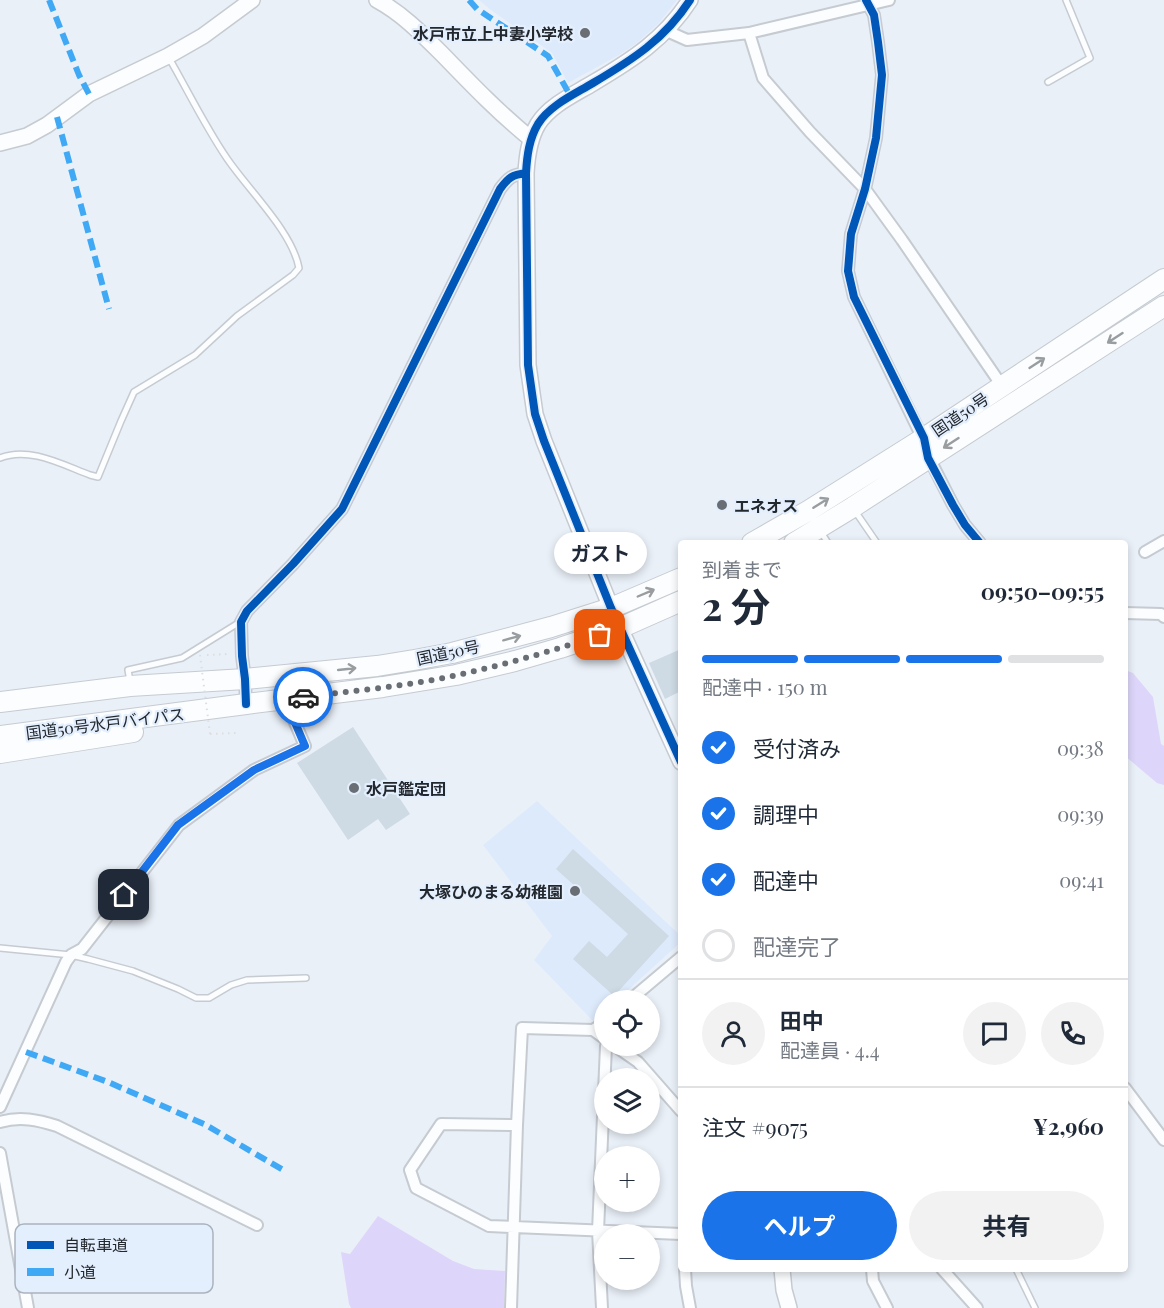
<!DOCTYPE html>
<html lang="ja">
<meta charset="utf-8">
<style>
body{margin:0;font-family:"Playfair Display","Noto Sans JP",serif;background:#f2f2f3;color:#1f2937;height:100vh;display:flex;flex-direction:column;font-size:22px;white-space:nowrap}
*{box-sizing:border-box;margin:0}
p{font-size:20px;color:#747a83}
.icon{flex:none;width:33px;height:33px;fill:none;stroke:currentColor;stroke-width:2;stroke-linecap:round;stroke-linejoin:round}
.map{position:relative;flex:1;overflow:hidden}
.panel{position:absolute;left:678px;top:540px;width:450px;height:732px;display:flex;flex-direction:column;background:#fff;border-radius:6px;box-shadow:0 3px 9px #0003}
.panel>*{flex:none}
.tools{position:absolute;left:594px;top:990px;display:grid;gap:12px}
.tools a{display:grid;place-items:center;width:66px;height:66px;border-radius:50%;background:#fff;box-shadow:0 3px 9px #0003;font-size:30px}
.pin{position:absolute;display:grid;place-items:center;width:51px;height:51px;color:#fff;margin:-26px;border-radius:12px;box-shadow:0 3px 9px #0006}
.courier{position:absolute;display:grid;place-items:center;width:60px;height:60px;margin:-30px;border:4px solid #1a73e8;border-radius:50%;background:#fff;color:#222;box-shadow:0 2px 8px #0007}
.bubble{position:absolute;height:42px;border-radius:21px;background:#fff;box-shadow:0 3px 9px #0003;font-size:20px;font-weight:700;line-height:42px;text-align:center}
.headline em{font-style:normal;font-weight:700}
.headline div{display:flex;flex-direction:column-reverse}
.headline{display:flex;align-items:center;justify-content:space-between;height:102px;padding:0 24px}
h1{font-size:39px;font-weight:700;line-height:45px}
.bar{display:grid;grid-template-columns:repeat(4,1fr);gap:9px 6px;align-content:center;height:72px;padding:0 24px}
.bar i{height:8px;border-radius:4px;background:#e0e1e3}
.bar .current{background:#1a73e8}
.bar p{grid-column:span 4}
.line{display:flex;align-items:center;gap:15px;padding:0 24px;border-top:2px solid #e0e1e3}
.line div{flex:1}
.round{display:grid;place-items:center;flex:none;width:63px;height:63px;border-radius:32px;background:#f2f2f3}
ol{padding:0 24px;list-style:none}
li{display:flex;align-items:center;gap:18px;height:66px}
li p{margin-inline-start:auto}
li .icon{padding:6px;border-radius:50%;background:#1a73e8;color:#fff;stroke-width:4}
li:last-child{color:#747a83}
li i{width:33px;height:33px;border:3px solid #e0e1e3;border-radius:50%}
.primary-button{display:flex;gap:12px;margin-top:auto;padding:12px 24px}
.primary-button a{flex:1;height:69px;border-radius:36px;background:#1a73e8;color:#fff;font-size:24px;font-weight:700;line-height:69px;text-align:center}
.primary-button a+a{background:#f2f2f3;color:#1f2937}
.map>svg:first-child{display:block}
.built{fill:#ddeafb}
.green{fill:#ddd6fa}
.building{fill:#cedae4}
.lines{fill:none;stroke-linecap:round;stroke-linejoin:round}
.lane-casing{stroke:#c6cbd2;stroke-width:8}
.street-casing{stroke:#c6cbd2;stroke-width:14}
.secondary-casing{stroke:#c6cbd2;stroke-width:18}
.highway-casing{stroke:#c6cbd2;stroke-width:22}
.path{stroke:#dcdee0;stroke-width:2;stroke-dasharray:1.5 4.5;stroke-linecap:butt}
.lane{stroke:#fcfdfe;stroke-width:5}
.street{stroke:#fcfdfe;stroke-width:10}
.secondary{stroke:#fcfdfe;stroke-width:15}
.highway{stroke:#fcfdfe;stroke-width:20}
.path-bridge{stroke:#dcdee0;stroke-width:2;stroke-dasharray:1.5 4.5;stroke-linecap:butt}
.quiet{stroke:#3fa9f5;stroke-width:6;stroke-dasharray:12 6;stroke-linecap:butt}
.cycleway-casing{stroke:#e4effe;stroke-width:11}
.cycleway{stroke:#0057b8;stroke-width:8}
.oneway{stroke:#9a9da0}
.done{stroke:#696e75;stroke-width:6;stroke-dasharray:0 10.8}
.route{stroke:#1a73e8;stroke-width:8}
.poi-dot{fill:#696e75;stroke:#e4effe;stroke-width:2}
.labels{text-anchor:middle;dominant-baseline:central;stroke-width:4.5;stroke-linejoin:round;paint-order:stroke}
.poi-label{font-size:16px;font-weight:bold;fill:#23282e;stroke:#e4effe;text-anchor:end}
.street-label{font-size:16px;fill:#23282e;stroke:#e4effe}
.key{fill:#e4effe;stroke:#aab3c0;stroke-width:1.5}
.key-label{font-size:16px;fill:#23282e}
</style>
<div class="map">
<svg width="1164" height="1308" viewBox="0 0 1164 1308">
<rect width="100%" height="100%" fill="#eaf0f8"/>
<path class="built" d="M 479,0 L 677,0 L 659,23 L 637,43 L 619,55 L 568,83 L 552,53 L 491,10 Z
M 537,801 L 681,936 L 681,942 L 617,1000 L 604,1000 L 604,1012 L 594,1022 L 534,960 L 552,936 L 483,845 Z"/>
<path class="green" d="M 1125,670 L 1133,673 L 1153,697 L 1161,744 L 1164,746 L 1164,785 L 1157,783 L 1125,756 Z
M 378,1216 L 453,1261 L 474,1269 L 505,1271 L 504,1308 L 351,1308 L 349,1304 L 341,1252 L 350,1254 Z"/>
<path class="building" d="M 681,649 L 681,691 L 665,699 L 649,663 Z
M 353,727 L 410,814 L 386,830 L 378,819 L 348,840 L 297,763 Z
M 573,849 L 669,936 L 614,996 L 573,959 L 589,941 L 607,957 L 628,934 L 556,869 Z"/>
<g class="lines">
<defs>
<path id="lane" d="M 1048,82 L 1090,58 L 1066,0
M 0,458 C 29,446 63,465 90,475 L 98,477 L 121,421 L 134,392 L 195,355 L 237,316 L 293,275 L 299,268 C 292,231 248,190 226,157 C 205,126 188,91 169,58
M 855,511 L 877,543
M 821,532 L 828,543
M 130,681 L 128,670 L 182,658 L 240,622
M 0,948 L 71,955 L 88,959 L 133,971 L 178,989 L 196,998 L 209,998 L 231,985 L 247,980 L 306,978
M 1016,1269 L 1035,1308"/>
<path id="street" d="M 866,0 L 874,15 L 878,42 L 882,75 L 876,138 L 865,189 L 851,234 L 848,271 L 854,297 L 924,441
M 667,31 L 687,40 L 749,33 L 889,0
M 749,33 L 763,78 L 810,132 L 865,189 L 902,240 L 1002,386
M 928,456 L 953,505 L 965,525 L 980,543
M 1145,552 L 1164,541
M 1125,613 L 1161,614 L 1164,617
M 246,704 L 245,679 L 242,656 L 241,622 L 247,611 L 293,564 L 342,509 L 500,189 C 509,177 512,175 526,173
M 630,1000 L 681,957
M 593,1030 L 604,1023
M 615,1046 L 638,1062 L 681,1111
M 1125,1088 L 1164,1140
M 0,1107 L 66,962 L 71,955 L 82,949 L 179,825 L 254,770 L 305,746 L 285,699
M 0,1122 C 20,1116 38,1120 57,1126 L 257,1225
M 517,1125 L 441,1124 L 410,1170 L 416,1188 L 489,1226 L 681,1234
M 0,1153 L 28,1308
M 685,1269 L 686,1286 L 690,1308
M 872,1269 L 873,1281 L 887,1308
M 942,1269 L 977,1308
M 511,1308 L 517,1125 L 522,1028 L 593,1030 L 604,1038
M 602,1308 L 598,1231 L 606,1046"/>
<path id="secondary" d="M 377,0 C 403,14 423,35 444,56 C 472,85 500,114 531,139
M 0,143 L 27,136 L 47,125 L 89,94 L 168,56 L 203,36 L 252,0
M 681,762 L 611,608 L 544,441 L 535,414 L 528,365 L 526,173 C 527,156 529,139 538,124 C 550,105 575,94 593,83 C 632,60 665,39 690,0
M 782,1269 L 784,1290 L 789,1308"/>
<path id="highway" d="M 752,543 L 808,511 L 924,438 L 1164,279
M 794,543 L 853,507 L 1164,306
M 0,702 L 130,686 L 245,679 L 377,666 L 414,660 L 452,653 L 551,627 L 611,608 L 681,578
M 0,736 L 246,704 L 383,687 L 456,675 L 515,661 L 560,648 L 620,628 L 681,601
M 0,753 L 133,732"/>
</defs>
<use href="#lane" class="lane-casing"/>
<use href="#street" class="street-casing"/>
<use href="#secondary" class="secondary-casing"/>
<use href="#highway" class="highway-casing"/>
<path class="path" d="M 207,655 L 228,654
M 210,734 L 237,733"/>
<use href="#lane" class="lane"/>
<use href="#street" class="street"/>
<use href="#secondary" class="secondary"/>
<use href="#highway" class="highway"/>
<path class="path-bridge" d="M 200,655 L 210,734"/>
<path class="quiet" d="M 49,0 L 79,75 L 89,94
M 469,0 L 477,9 L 548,56 L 571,97
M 57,117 L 109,309
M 26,1052 L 108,1082 L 204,1124 L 285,1171"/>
<defs>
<path id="cycleway" d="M 866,0 L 874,15 L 878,42 L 882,75 L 876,138 L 865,189 L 851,234 L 848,271 L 854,297 L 924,438 L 928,458 L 953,505 L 965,525 L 980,543
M 246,704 L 245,679 L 242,656 L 241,622 L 247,611 L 293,564 L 342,509 L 500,189 C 509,177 512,175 526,173
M 681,762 L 611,608 L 544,441 L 535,414 L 528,365 L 526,173 C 527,156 529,139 538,124 C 550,105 575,94 593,83 C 632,60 665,39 690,0"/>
</defs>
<use href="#cycleway" class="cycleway-casing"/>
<use href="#cycleway" class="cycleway"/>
</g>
<defs><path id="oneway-shaft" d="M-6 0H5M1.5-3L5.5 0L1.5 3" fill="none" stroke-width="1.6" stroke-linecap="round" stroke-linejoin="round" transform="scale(1.5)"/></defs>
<g class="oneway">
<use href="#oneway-shaft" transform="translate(1115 338) rotate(147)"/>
<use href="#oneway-shaft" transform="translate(1037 363) rotate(-33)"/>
<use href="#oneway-shaft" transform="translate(951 443) rotate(147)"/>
<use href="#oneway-shaft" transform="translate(821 503) rotate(-32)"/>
<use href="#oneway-shaft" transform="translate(646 593) rotate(-23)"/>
<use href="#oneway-shaft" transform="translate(512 638) rotate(-15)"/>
<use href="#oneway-shaft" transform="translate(347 669) rotate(-6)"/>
</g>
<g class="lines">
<path class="done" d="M 303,697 C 354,691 407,686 458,675 C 506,664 553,651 600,635"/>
<path class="route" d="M 124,895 L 178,825 L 254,770 L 305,746 L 285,699 L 303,697"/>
</g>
<g class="poi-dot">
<circle cx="585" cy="33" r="6"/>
<circle cx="722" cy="505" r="6"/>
<circle cx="354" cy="788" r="6"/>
<circle cx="575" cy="891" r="6"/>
</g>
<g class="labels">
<g class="poi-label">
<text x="573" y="33">水戸市立上中妻小学校</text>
<text x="734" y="505" text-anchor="start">エネオス</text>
<text x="366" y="788" text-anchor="start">水戸鑑定団</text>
<text x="563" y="891">大塚ひのまる幼稚園</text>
</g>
<g class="street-label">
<text transform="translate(960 414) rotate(-34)">国道50号</text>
<text transform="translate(448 652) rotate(-12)">国道50号</text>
<text transform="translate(105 723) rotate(-7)">国道50号水戸バイパス</text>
</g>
</g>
<rect x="15" y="1224" width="198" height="69" rx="9" class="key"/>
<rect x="27" y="1241" width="27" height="8" fill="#0057b8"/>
<rect x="27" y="1268" width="27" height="8" fill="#3fa9f5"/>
<g class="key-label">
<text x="64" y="1251">自転車道</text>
<text x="64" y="1278">小道</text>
</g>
</svg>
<div class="tools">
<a><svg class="icon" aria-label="locate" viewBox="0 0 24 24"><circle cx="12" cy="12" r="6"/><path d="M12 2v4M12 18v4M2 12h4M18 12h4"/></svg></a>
<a><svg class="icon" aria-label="layers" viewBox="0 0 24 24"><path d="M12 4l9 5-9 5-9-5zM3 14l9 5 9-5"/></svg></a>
<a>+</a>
<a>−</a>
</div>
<div class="pin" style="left:600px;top:635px;background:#ea580c"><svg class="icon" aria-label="bag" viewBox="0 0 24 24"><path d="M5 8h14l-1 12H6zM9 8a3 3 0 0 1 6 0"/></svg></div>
<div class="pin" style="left:124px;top:895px;background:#1f2937"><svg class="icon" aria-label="home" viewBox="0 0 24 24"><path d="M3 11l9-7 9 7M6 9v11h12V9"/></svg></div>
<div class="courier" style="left:303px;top:697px"><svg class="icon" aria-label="car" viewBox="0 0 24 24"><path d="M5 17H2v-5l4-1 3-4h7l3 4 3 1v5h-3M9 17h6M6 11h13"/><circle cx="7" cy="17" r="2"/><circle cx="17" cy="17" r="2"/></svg></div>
<div class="bubble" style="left:554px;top:532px;width:93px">ガスト</div>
<section class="panel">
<div class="headline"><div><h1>2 分</h1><p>到着まで</p></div><em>09:50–09:55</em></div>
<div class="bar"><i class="current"></i><i class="current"></i><i class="current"></i><i></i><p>配達中 · 150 m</p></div>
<ol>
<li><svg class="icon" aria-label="check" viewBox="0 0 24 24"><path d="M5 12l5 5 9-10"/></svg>受付済み<p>09:38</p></li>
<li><svg class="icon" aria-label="check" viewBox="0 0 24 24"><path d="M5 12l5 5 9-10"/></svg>調理中<p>09:39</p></li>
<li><svg class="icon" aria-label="check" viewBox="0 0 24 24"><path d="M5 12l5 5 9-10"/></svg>配達中<p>09:41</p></li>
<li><i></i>配達完了</li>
</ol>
<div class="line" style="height:108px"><a class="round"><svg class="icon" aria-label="person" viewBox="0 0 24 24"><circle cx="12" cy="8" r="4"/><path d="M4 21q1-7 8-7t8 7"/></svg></a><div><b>田中</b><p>配達員 · 4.4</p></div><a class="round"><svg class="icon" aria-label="chat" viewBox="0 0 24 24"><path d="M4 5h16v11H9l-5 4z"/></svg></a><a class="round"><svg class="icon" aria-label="phone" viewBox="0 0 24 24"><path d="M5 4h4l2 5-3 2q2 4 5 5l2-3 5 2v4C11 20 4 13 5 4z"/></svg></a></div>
<div class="line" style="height:78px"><div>注文 #9075</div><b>¥2,960</b></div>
<div class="primary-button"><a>ヘルプ</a><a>共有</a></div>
</section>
</div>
